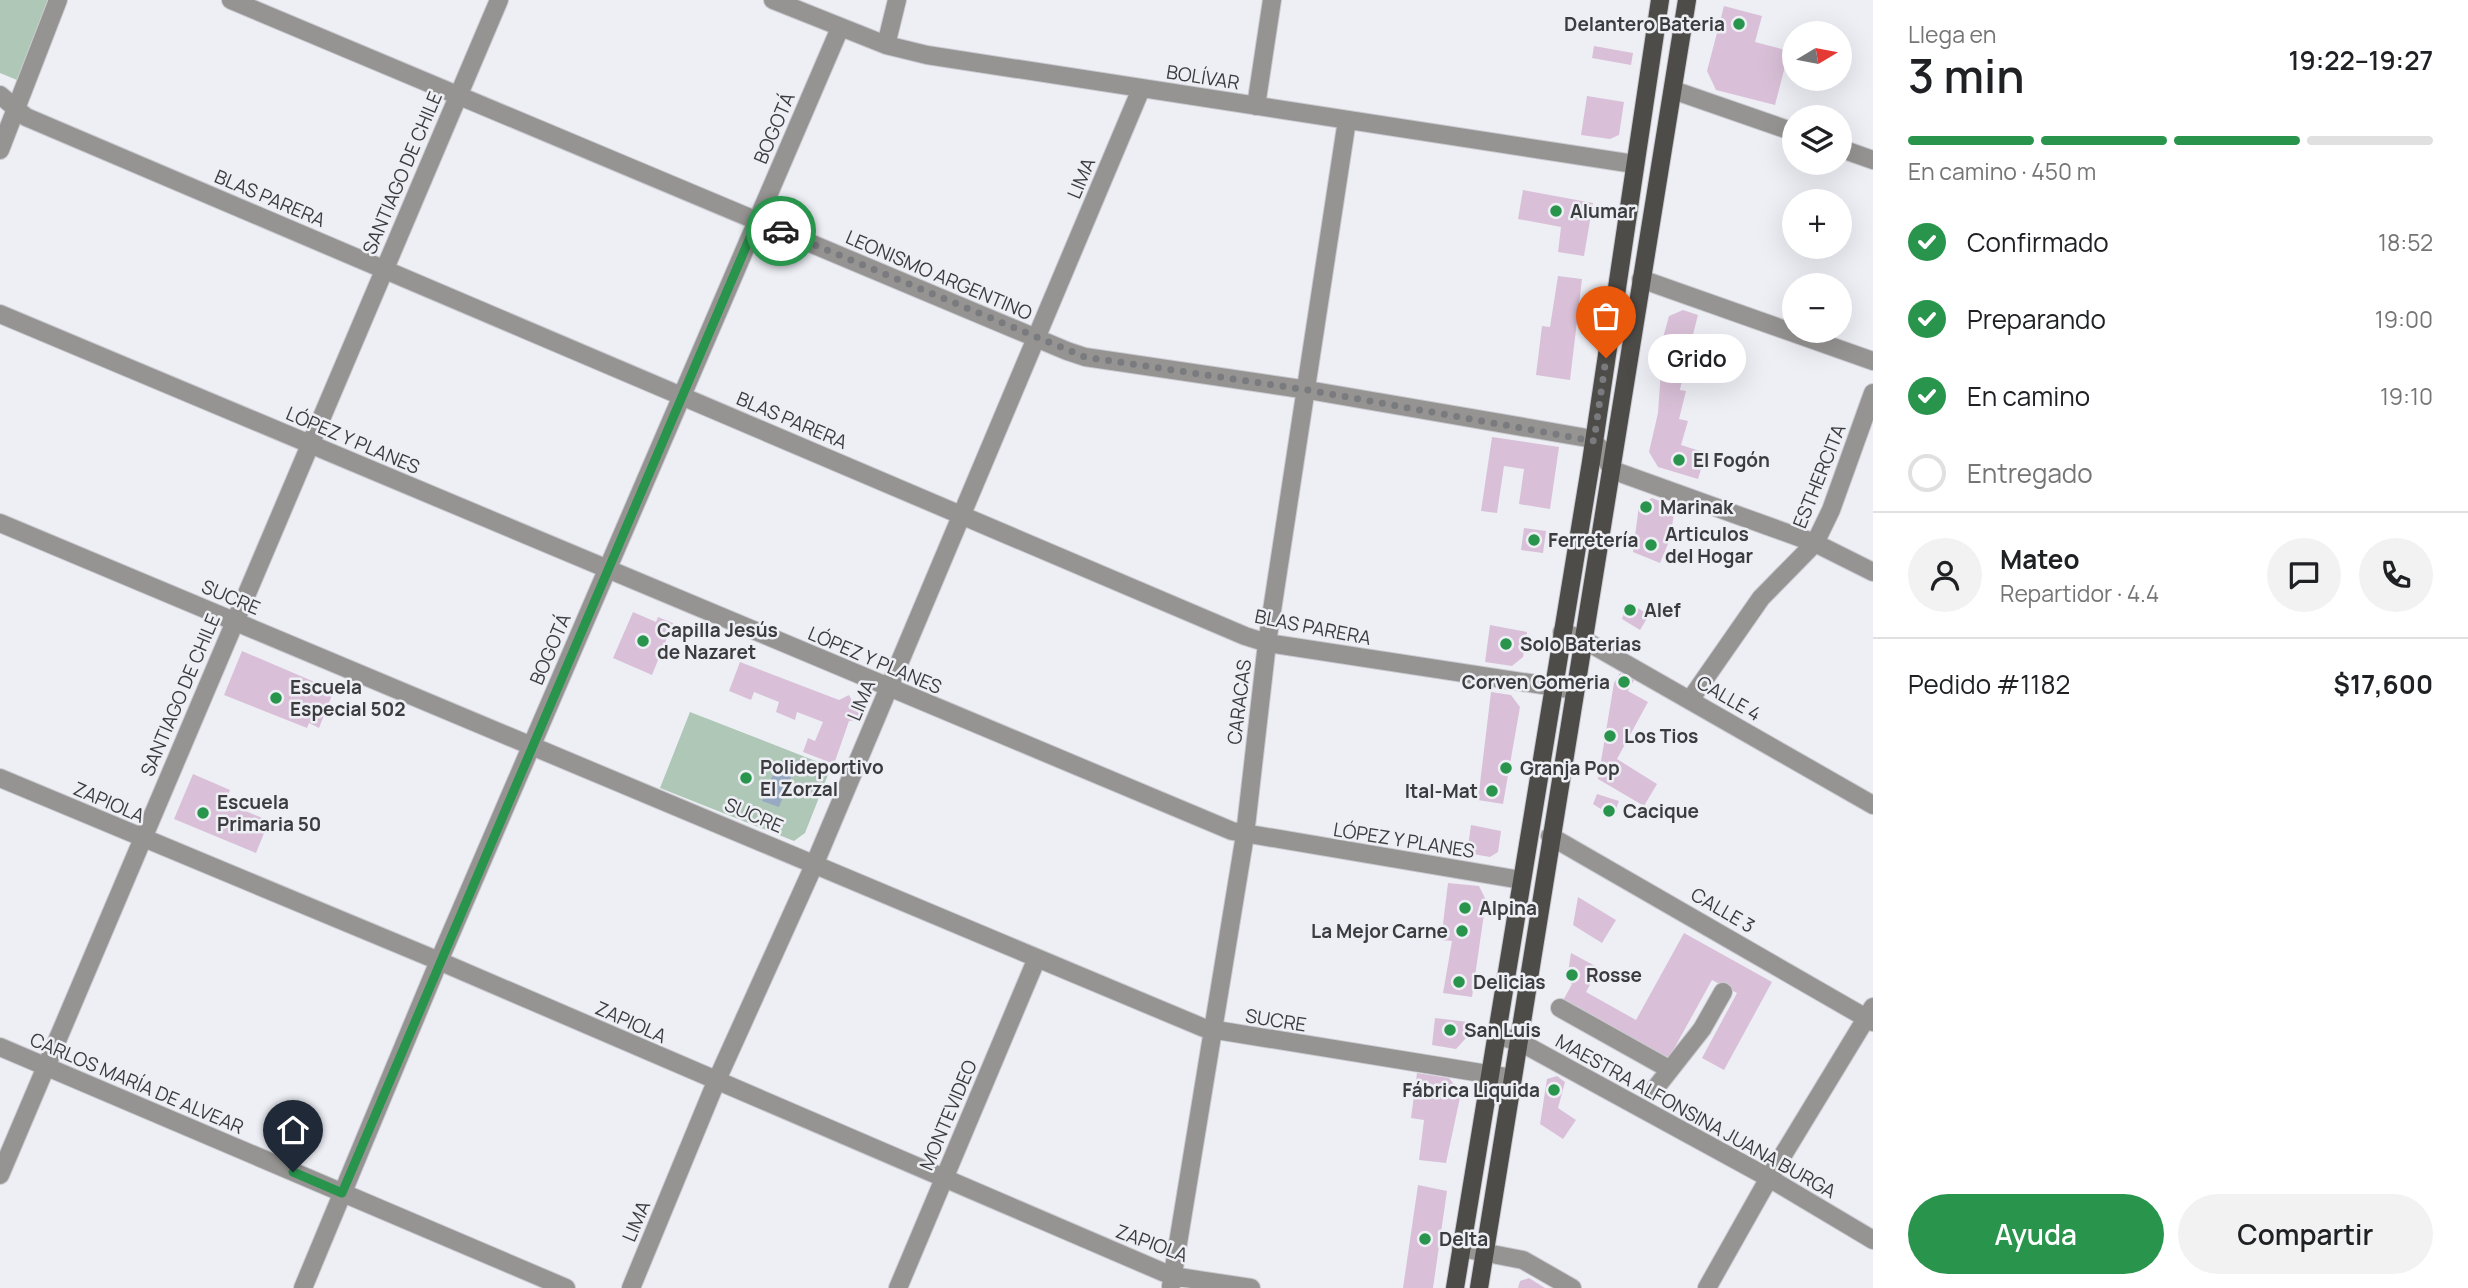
<!DOCTYPE html>
<html lang="es">
<meta charset="utf-8">
<style>
body{margin:0;font-family:Manrope,sans-serif;background:#f2f2f2;color:#202124;height:100vh;display:flex;flex-direction:column;font-size:26px;white-space:nowrap}
*{box-sizing:border-box;margin:0}
p{font-size:23px;color:#757577}
.icon{flex:none;width:38px;height:38px;fill:none;stroke:currentColor;stroke-width:2;stroke-linecap:round;stroke-linejoin:round}
.map{position:relative;flex:1;overflow:hidden}
.drawer{display:flex;flex-direction:column;background:#fff;width:595px}
.drawer>*{flex:none}
.needle{width:46px;rotate:80deg}
.controls{position:absolute;left:1782px;top:21px;display:grid;gap:14px}
.controls a{display:grid;place-items:center;width:70px;height:70px;border-radius:50%;background:#fff;box-shadow:0 7px 28px #0002;font-size:35px}
.pin{position:absolute;display:grid;place-items:center;width:60px;height:60px;color:#fff;margin:-72px -30px;border-radius:50% 50% 50% 0;rotate:-45deg;box-shadow:0 0 7px #0007}
.pin .icon{rotate:45deg}
.courier{position:absolute;display:grid;place-items:center;width:70px;height:70px;margin:-35px;border:5px solid #28944c;border-radius:50%;background:#fff;color:#222;box-shadow:0 2px 9px #0007}
.bubble{position:absolute;height:49px;border-radius:24px;background:#fff;box-shadow:0 7px 28px #0002;font-size:23px;font-weight:600;line-height:49px;text-align:center}
.overview em{font-style:normal;font-weight:600}
.overview div{display:flex;flex-direction:column-reverse}
.overview{display:flex;align-items:center;justify-content:space-between;height:119px;padding:0 35px}
h1{font-size:46px;font-weight:600;line-height:52px}
.bar{display:grid;grid-template-columns:repeat(4,1fr);gap:10px 7px;align-content:center;height:84px;padding:0 35px}
.bar i{height:9px;border-radius:5px;background:#e0e0e0}
.bar .active{background:#28944c}
.bar p{grid-column:span 4}
.line{display:flex;align-items:center;gap:18px;padding:0 35px;border-top:2px solid #e0e0e0}
.line div{flex:1}
.round{display:grid;place-items:center;flex:none;width:74px;height:74px;border-radius:37px;background:#f2f2f2}
ol{padding:0 35px;list-style:none}
li{display:flex;align-items:center;gap:21px;height:77px}
li p{margin-inline-start:auto}
li .icon{padding:7px;border-radius:50%;background:#28944c;color:#fff;stroke-width:4}
li:last-child{color:#757577}
li i{width:38px;height:38px;border:4px solid #e0e0e0;border-radius:50%}
.primary-button{display:flex;gap:14px;margin-top:auto;padding:14px 35px}
.primary-button a{flex:1;height:80px;border-radius:42px;background:#28944c;color:#fff;font-size:28px;font-weight:600;line-height:80px;text-align:center}
.primary-button a+a{background:#f2f2f2;color:#202124}
main{display:flex;flex:1;min-height:0}
.map>svg:first-child{display:block}
.green{fill:#afc7b7}
.water{fill:#97a9c3}
.building{fill:#d9c0d8}
.lines{fill:none;stroke-linecap:round;stroke-linejoin:round}
.minor-casing{stroke:#cacbd1;stroke-width:20}
.major-casing{stroke:#cacbd1;stroke-width:20}
.minor{stroke:#969492;stroke-width:18}
.major{stroke:#4e4c48;stroke-width:18}
.done{stroke:#7a7b7f;stroke-width:7;stroke-dasharray:0 12.6}
.route{stroke:#28944c;stroke-width:9}
.poi-dot{fill:#28944c;stroke:#edeff5;stroke-width:2.5}
.labels{text-anchor:middle;dominant-baseline:central;stroke-width:5;stroke-linejoin:round;paint-order:stroke}
.poi-label{font-size:19px;font-weight:bold;fill:#3c3c3f;stroke:#edeff5;text-anchor:start}
.street-label{font-size:19px;fill:#3c3c3f;stroke:#edeff5}
</style>
<main>
<div class="map">
<svg width="1873" height="1288" viewBox="0 0 1873 1288">
<rect width="100%" height="100%" fill="#edeff5"/>
<path class="green" d="M 0,0 L 48,0 L 17,80 L 0,73 Z
M 690,712 L 831,767 L 805,833 L 794,841 L 660,788 Z"/>
<path class="water" d="M 778,763 L 794,770 L 779,807 L 762,801 Z"/>
<path class="building" d="M 1724,6 L 1762,16 L 1755,42 L 1789,51 L 1775,105 L 1716,90 L 1707,71 Z
M 1594,46 L 1633,53 L 1631,65 L 1592,58 Z
M 1587,96 L 1624,102 L 1619,135 L 1610,139 L 1581,135 Z
M 1523,190 L 1593,203 L 1584,256 L 1558,252 L 1561,227 L 1518,219 Z
M 1558,276 L 1582,279 L 1570,380 L 1536,375 L 1542,326 L 1550,327 Z
M 1683,310 L 1698,315 L 1690,346 L 1663,338 L 1669,316 Z
M 1661,370 L 1683,375 L 1680,390 L 1686,391 L 1679,419 L 1688,421 L 1681,445 L 1706,453 L 1698,479 L 1658,467 L 1649,452 L 1658,413 Z
M 1492,437 L 1559,447 L 1550,509 L 1519,504 L 1524,469 L 1504,466 L 1497,513 L 1481,511 Z
M 1652,498 L 1675,507 L 1670,539 L 1660,563 L 1633,552 L 1639,505 Z
M 1524,528 L 1546,531 L 1543,553 L 1521,550 Z
M 1628,602 L 1649,615 L 1640,630 L 1622,619 Z
M 633,612 L 656,622 L 658,617 L 673,623 L 652,675 L 613,658 Z
M 1490,625 L 1527,632 L 1523,657 L 1512,666 L 1485,662 Z
M 242,651 L 317,683 L 315,688 L 332,695 L 319,728 L 309,723 L 307,728 L 224,695 Z
M 740,662 L 839,700 L 849,695 L 862,720 L 849,721 L 834,764 L 803,752 L 808,738 L 815,741 L 823,722 L 797,712 L 795,720 L 776,712 L 779,702 L 754,692 L 751,700 L 729,691 Z
M 1620,673 L 1634,680 L 1628,691 L 1648,702 L 1617,759 L 1657,784 L 1644,806 L 1598,779 L 1614,683 Z
M 1491,692 L 1511,695 L 1520,707 L 1503,804 L 1478,800 Z
M 193,774 L 230,790 L 225,802 L 269,821 L 256,853 L 174,819 Z
M 1597,794 L 1619,801 L 1613,817 L 1593,804 Z
M 1471,825 L 1501,831 L 1498,852 L 1490,857 L 1467,853 Z
M 1448,883 L 1479,886 L 1486,900 L 1472,997 L 1443,993 L 1452,941 L 1441,940 Z
M 1578,897 L 1616,920 L 1602,943 L 1573,925 Z
M 1684,933 L 1772,982 L 1724,1070 L 1702,1058 L 1737,993 L 1712,980 L 1670,1056 L 1658,1059 L 1560,1006 L 1572,984 L 1567,979 L 1571,953 L 1599,968 L 1586,992 L 1636,1020 Z
M 1435,1018 L 1468,1022 L 1466,1038 L 1456,1049 L 1432,1045 Z
M 1417,1073 L 1449,1078 L 1461,1093 L 1446,1163 L 1419,1160 L 1424,1120 L 1411,1118 Z
M 1557,1076 L 1565,1082 L 1558,1108 L 1576,1120 L 1563,1139 L 1540,1124 L 1547,1079 Z
M 1418,1185 L 1447,1191 L 1433,1288 L 1403,1288 Z
M 1529,1278 L 1545,1288 L 1518,1288 L 1520,1281 Z"/>
<g class="lines">
<defs>
<path id="minor" d="M 231,0 L 1067,351 L 1085,357 L 1308,390 L 1587,438 L 1600,448 L 1612,470 L 1815,543 L 1873,572
M 773,0 L 886,45 L 927,55 L 1634,164
M 886,45 L 897,0
M 1673,90 L 1794,132
M 0,95 L 26,117 L 1245,636 L 1267,643 L 1575,690
M 1256,106 L 1272,0
M 1839,148 L 1873,160
M 0,150 L 58,0
M 1641,279 L 1873,361
M 0,314 L 1232,831 L 1521,880
M 0,523 L 1204,1028 L 1512,1078
M 1562,632 L 1584,640 L 1873,805
M 1690,700 L 1761,598 L 1815,543 L 1831,510 L 1873,393
M 0,778 L 439,961 L 1172,1276 L 1251,1288
M 1550,836 L 1873,1022
M 1560,1008 L 1669,1069
M 1496,1036 L 1518,1041 L 1769,1178 L 1873,1240
M 0,1047 L 566,1288
M 1654,1090 L 1702,1029 L 1723,992
M 0,1175 L 499,0
M 1461,1248 L 1523,1260 L 1572,1288
M 1171,1286 L 1245,835 L 1267,643 L 1347,120
M 303,1288 L 439,961 L 840,28
M 631,1288 L 716,1082 L 815,863 L 1141,89
M 898,1288 L 1037,958
M 1707,1288 L 1769,1178 L 1873,1007"/>
<path id="major" d="M 1455,1288 L 1591,462 L 1660,0
M 1479,1288 L 1687,0"/>
</defs>
<use href="#minor" class="minor-casing"/>
<use href="#major" class="major-casing"/>
<use href="#minor" class="minor"/>
<use href="#major" class="major"/>
</g>
<g class="lines">
<path class="done" d="M 781,231 L 1085,357 L 1308,390 L 1594,441 L 1606,358"/>
<path class="route" d="M 293,1172 L 342,1193 L 757,221 L 781,231"/>
</g>
<g class="poi-dot">
<circle cx="1739" cy="24" r="7"/>
<circle cx="1556" cy="211" r="7"/>
<circle cx="1679" cy="460" r="7"/>
<circle cx="1646" cy="507" r="7"/>
<circle cx="1534" cy="540" r="7"/>
<circle cx="1651" cy="545" r="7"/>
<circle cx="1630" cy="610" r="7"/>
<circle cx="643" cy="641" r="7"/>
<circle cx="1506" cy="644" r="7"/>
<circle cx="1624" cy="682" r="7"/>
<circle cx="276" cy="698" r="7"/>
<circle cx="1610" cy="736" r="7"/>
<circle cx="1506" cy="768" r="7"/>
<circle cx="746" cy="778" r="7"/>
<circle cx="1492" cy="791" r="7"/>
<circle cx="1609" cy="811" r="7"/>
<circle cx="203" cy="813" r="7"/>
<circle cx="1465" cy="908" r="7"/>
<circle cx="1462" cy="931" r="7"/>
<circle cx="1572" cy="975" r="7"/>
<circle cx="1459" cy="982" r="7"/>
<circle cx="1450" cy="1030" r="7"/>
<circle cx="1554" cy="1090" r="7"/>
<circle cx="1425" cy="1239" r="7"/>
</g>
<g class="labels">
<g class="poi-label">
<text x="1725" y="24" text-anchor="end">Delantero Bateria</text>
<text x="1570" y="211">Alumar</text>
<text x="1693" y="460">El Fogón</text>
<text x="1660" y="507">Marinak</text>
<text x="1665" y="534">Articulos<tspan x="1665" dy="22">del Hogar</tspan></text>
<text x="1548" y="540">Ferretería</text>
<text x="1644" y="610">Alef</text>
<text x="657" y="630">Capilla Jesús<tspan x="657" dy="22">de Nazaret</tspan></text>
<text x="1520" y="644">Solo Baterias</text>
<text x="1610" y="682" text-anchor="end">Corven Gomeria</text>
<text x="290" y="687">Escuela<tspan x="290" dy="22">Especial 502</tspan></text>
<text x="1624" y="736">Los Tios</text>
<text x="760" y="767">Polideportivo<tspan x="760" dy="22">El Zorzal</tspan></text>
<text x="1520" y="768">Granja Pop</text>
<text x="1478" y="791" text-anchor="end">Ital-Mat</text>
<text x="217" y="802">Escuela<tspan x="217" dy="22">Primaria 50</tspan></text>
<text x="1623" y="811">Cacique</text>
<text x="1479" y="908">Alpina</text>
<text x="1448" y="931" text-anchor="end">La Mejor Carne</text>
<text x="1586" y="975">Rosse</text>
<text x="1473" y="982">Delicias</text>
<text x="1464" y="1030">San Luis</text>
<text x="1540" y="1090" text-anchor="end">Fábrica Liquida</text>
<text x="1439" y="1239">Delta</text>
</g>
<g class="street-label">
<text transform="translate(1203 77) rotate(9)">BOLÍVAR</text>
<text transform="translate(774 128) rotate(-67)">BOGOTÁ</text>
<text transform="translate(402 173) rotate(-67)">SANTIAGO DE CHILE</text>
<text transform="translate(1081 178) rotate(-67)">LIMA</text>
<text transform="translate(270 198) rotate(23)">BLAS PARERA</text>
<text transform="translate(939 275) rotate(23)">LEONISMO ARGENTINO</text>
<text transform="translate(792 420) rotate(23)">BLAS PARERA</text>
<text transform="translate(353 440) rotate(23)">LÓPEZ Y PLANES</text>
<text transform="translate(1819 476) rotate(-68)">ESTHERCITA</text>
<text transform="translate(231 597) rotate(23)">SUCRE</text>
<text transform="translate(1313 627) rotate(11)">BLAS PARERA</text>
<text transform="translate(550 649) rotate(-67)">BOGOTÁ</text>
<text transform="translate(875 660) rotate(23)">LÓPEZ Y PLANES</text>
<text transform="translate(180 695) rotate(-67)">SANTIAGO DE CHILE</text>
<text transform="translate(1729 698) rotate(30)">CALLE 4</text>
<text transform="translate(861 700) rotate(-67)">LIMA</text>
<text transform="translate(1239 702) rotate(-83)">CARACAS</text>
<text transform="translate(109 802) rotate(23)">ZAPIOLA</text>
<text transform="translate(754 815) rotate(23)">SUCRE</text>
<text transform="translate(1404 840) rotate(9)">LÓPEZ Y PLANES</text>
<text transform="translate(1723 910) rotate(30)">CALLE 3</text>
<text transform="translate(1276 1020) rotate(9)">SUCRE</text>
<text transform="translate(631 1022) rotate(24)">ZAPIOLA</text>
<text transform="translate(137 1083) rotate(23)">CARLOS MARÍA DE ALVEAR</text>
<text transform="translate(948 1115) rotate(-67)">MONTEVIDEO</text>
<text transform="translate(1696 1116) rotate(29)">MAESTRA ALFONSINA JUANA BURGA</text>
<text transform="translate(636 1221) rotate(-67)">LIMA</text>
<text transform="translate(1152 1243) rotate(20)">ZAPIOLA</text>
</g>
</g>
</svg>
<div class="controls">
<a><svg class="needle" viewBox="-14 -14 28 28"><path d="M0-13l5 13h-10z" fill="#e53935"/><path d="M0 13l5-13h-10z" fill="#757577"/></svg></a>
<a><svg class="icon" aria-label="layers" viewBox="0 0 24 24"><path d="M12 4l9 5-9 5-9-5zM3 14l9 5 9-5"/></svg></a>
<a>+</a>
<a>−</a>
</div>
<div class="pin" style="left:1606px;top:358px;background:#ea580c"><svg class="icon" aria-label="bag" viewBox="0 0 24 24"><path d="M5 8h14l-1 12H6zM9 8a3 3 0 0 1 6 0"/></svg></div>
<div class="pin" style="left:293px;top:1172px;background:#1f2937"><svg class="icon" aria-label="home" viewBox="0 0 24 24"><path d="M3 11l9-7 9 7M6 9v11h12V9"/></svg></div>
<div class="courier" style="left:781px;top:231px"><svg class="icon" aria-label="car" viewBox="0 0 24 24"><path d="M5 17H2v-5l4-1 3-4h7l3 4 3 1v5h-3M9 17h6M6 11h13"/><circle cx="7" cy="17" r="2"/><circle cx="17" cy="17" r="2"/></svg></div>
<div class="bubble" style="left:1648px;top:334px;width:98px">Grido</div>
</div>
<section class="drawer">
<div class="overview"><div><h1>3 min</h1><p>Llega en</p></div><em>19:22–19:27</em></div>
<div class="bar"><i class="active"></i><i class="active"></i><i class="active"></i><i></i><p>En camino · 450 m</p></div>
<ol>
<li><svg class="icon" aria-label="check" viewBox="0 0 24 24"><path d="M5 12l5 5 9-10"/></svg>Confirmado<p>18:52</p></li>
<li><svg class="icon" aria-label="check" viewBox="0 0 24 24"><path d="M5 12l5 5 9-10"/></svg>Preparando<p>19:00</p></li>
<li><svg class="icon" aria-label="check" viewBox="0 0 24 24"><path d="M5 12l5 5 9-10"/></svg>En camino<p>19:10</p></li>
<li><i></i>Entregado</li>
</ol>
<div class="line" style="height:126px"><a class="round"><svg class="icon" aria-label="person" viewBox="0 0 24 24"><circle cx="12" cy="8" r="4"/><path d="M4 21q1-7 8-7t8 7"/></svg></a><div><b>Mateo</b><p>Repartidor · 4.4</p></div><a class="round"><svg class="icon" aria-label="chat" viewBox="0 0 24 24"><path d="M4 5h16v11H9l-5 4z"/></svg></a><a class="round"><svg class="icon" aria-label="phone" viewBox="0 0 24 24"><path d="M5 4h4l2 5-3 2q2 4 5 5l2-3 5 2v4C11 20 4 13 5 4z"/></svg></a></div>
<div class="line" style="height:91px"><div>Pedido #1182</div><b>$17,600</b></div>
<div class="primary-button"><a>Ayuda</a><a>Compartir</a></div>
</section>
</main>
